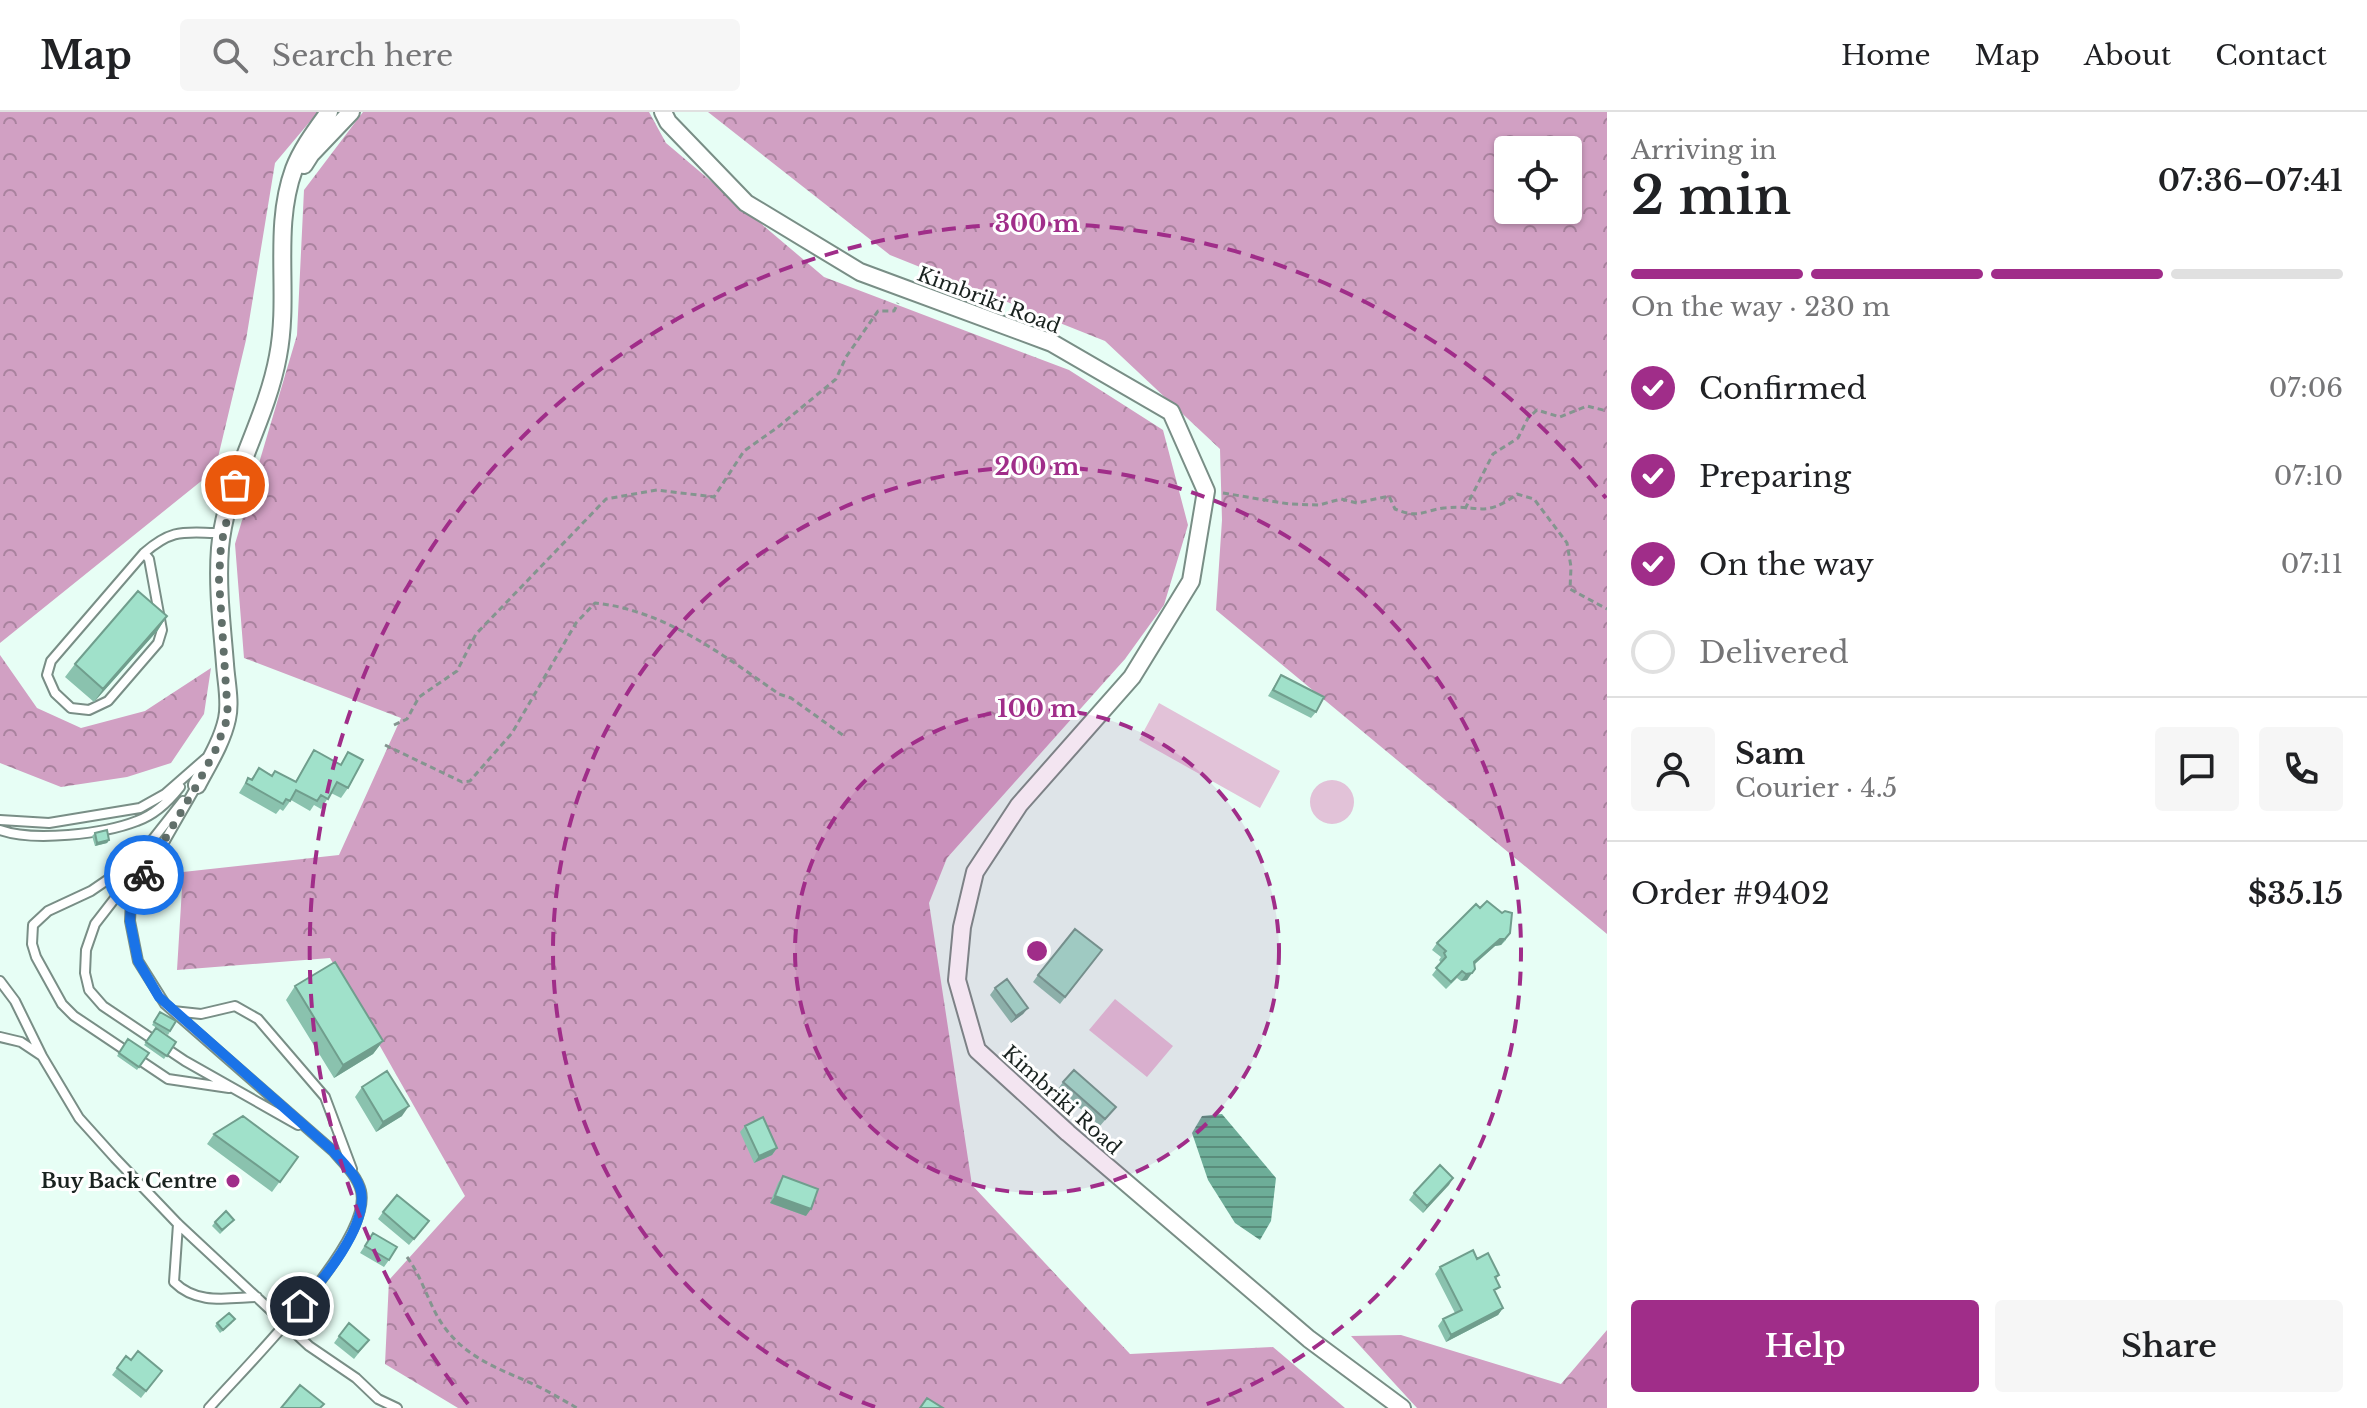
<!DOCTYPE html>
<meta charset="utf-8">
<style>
body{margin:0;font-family:"Libre Baskerville",serif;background:#f6f6f6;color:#202124;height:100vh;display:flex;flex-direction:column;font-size:30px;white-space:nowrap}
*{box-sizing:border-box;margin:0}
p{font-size:26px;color:#757577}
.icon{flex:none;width:44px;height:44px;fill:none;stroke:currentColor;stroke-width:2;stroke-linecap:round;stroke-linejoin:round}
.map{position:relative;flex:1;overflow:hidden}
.side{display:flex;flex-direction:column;background:#fff;width:760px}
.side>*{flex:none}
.tools{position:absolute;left:1494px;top:24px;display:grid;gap:16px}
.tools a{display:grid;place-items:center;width:88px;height:88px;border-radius:8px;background:#fff;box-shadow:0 2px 6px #0004;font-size:40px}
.pin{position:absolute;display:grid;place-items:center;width:68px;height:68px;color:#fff;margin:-34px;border:4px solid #fff;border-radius:50%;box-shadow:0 2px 8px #0007}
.courier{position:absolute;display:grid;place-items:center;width:80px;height:80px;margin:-40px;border:6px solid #1a73e8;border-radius:50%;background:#fff;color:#222;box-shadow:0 2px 10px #0007}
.head em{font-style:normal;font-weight:600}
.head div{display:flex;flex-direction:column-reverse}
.head{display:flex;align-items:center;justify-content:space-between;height:136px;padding:0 24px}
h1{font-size:52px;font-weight:600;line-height:60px}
.bar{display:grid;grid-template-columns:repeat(4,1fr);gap:12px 8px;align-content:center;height:96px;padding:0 24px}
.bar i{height:10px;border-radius:6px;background:#e0e0e0}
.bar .active{background:#a02d89}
.bar p{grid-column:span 4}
.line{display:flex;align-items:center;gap:20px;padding:0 24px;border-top:2px solid #e0e0e0}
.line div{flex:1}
.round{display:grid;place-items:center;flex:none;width:84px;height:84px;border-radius:8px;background:#f6f6f6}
ol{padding:0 24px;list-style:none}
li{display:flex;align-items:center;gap:24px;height:88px}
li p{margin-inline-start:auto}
li .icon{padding:8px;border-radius:50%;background:#a02d89;color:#fff;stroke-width:4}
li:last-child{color:#757577}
li i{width:44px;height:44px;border:4px solid #e0e0e0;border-radius:50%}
.primary-button{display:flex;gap:16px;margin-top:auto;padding:16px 24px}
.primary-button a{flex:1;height:92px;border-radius:8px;background:#a02d89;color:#fff;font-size:32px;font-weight:600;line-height:92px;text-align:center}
.primary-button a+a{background:#f6f6f6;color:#202124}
header{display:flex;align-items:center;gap:48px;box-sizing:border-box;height:112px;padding:0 40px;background:#fff;border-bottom:2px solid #e0e0e0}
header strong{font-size:38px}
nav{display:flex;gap:44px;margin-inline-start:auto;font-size:28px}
.search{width:560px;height:72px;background:#f6f6f6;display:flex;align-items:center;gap:20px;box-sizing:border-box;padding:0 28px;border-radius:8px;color:#757577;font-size:30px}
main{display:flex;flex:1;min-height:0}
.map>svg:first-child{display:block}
.green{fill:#e2c2d8}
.forest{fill:url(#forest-crowns);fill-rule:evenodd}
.water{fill:url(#water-rules)}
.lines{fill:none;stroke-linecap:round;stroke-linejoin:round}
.lane-casing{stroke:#798e86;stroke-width:12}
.street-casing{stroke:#798e86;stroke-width:20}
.path{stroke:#84958f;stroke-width:3;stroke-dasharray:6 4;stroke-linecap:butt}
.lane{stroke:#fff;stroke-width:8}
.street{stroke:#fff;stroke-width:16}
.wall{fill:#8ac2ae}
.shaded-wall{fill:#709e8d}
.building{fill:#a0e1ca;stroke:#709e8d;stroke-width:2}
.done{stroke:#616f6a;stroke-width:8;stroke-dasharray:0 14.4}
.route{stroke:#1a73e8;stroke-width:10}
.ring{fill:none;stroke:#a02d89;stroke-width:4;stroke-dasharray:14 10}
.poi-dot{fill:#a02d89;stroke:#fff;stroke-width:3}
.labels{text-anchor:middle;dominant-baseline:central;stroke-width:6;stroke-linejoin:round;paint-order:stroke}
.street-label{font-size:20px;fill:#19221f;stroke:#fff}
.poi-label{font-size:20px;font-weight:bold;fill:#19221f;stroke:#fff;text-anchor:end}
.centre{fill:#a02d89;stroke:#fff;stroke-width:4}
.ring-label{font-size:24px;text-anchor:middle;font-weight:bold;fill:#a02d89;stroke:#fff;stroke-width:6;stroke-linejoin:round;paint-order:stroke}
</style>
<header>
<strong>Map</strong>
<div class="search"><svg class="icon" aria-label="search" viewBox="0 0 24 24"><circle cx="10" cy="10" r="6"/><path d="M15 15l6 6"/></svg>Search here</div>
<nav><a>Home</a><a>Map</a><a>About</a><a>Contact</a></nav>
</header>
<main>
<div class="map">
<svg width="1607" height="1296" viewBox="0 0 1607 1296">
<defs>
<pattern id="forest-crowns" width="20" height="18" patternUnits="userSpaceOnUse" patternTransform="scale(2)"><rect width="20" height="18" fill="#d1a0c3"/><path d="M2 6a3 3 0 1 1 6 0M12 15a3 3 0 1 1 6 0" fill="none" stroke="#a9829e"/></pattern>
<pattern id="water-rules" width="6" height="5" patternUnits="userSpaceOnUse" patternTransform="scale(2)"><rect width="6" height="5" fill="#6dad98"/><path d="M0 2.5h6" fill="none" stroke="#598c7b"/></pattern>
</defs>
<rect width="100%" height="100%" fill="#e7fef5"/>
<path class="green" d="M 1159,591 L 1280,659 L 1260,696 L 1139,628 Z
M1310 690a22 22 0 1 1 44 0a22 22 0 1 1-44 0Z
M 1115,887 L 1173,934 L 1147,965 L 1089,918 Z"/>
<path class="forest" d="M 0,0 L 318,0 L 275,51 L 246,228 L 215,358 L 0,531 Z
M 363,0 L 649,0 L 666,31 L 824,165 L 1069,258 L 1163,318 L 1188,413 L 1164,493 L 1125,547 L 947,746 L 929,791 L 972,1073 L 1130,1242 L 1273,1235 L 1345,1296 L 458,1296 L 385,1252 L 389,1168 L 465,1084 L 330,846 L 177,858 L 183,760 L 339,743 L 401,606 L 244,546 L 235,432 L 297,223 L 304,78 Z
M 708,0 L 1607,0 L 1607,822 L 1216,498 L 1222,408 L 1220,337 L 1105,229 L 890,143 ZM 1508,38 L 1568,38 L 1568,98 L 1508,98 Z
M 0,543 L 37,596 L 81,616 L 145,599 L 211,556 L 204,602 L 171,651 L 127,665 L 61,675 L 0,651 Z
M 1607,1218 L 1607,1296 L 1417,1296 L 1351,1224 L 1401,1223 L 1561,1272 Z"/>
<path class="water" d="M 1222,1002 L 1276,1066 L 1271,1109 L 1260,1128 L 1235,1111 L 1208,1068 L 1192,1021 L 1202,1004 Z"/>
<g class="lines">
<defs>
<path id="lane" d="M 144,441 L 149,447 L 162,518 L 158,531 L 108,589 L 89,598 L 71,596 L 55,581 L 47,563 L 51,549 L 144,441 C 174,415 185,421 222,421
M 197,673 L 131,788 L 130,809 L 138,849 L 165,892 L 333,1039 C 343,1051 357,1063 361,1079 C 373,1130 243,1257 209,1296
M 183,689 L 138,746 L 119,781 L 95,812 L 86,838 L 85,861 L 89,878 L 103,894 L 185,949 L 298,1013
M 0,708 L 49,711 L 140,696 L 165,682 L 205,647
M 0,718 C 33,730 104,722 137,709 C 154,703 169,689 180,675
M 135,749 L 91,779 L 48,799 L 33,813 L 32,832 L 36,845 L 62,892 L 74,904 L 168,967 L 229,976
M 0,869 L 15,889 L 42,944 L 79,1006 L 115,1046 L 178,1112 L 309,1234 L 356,1266 L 378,1287 L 397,1296
M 173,899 L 201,902 L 235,894 L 258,907 L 325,985 L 352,1057
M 0,925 L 21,930 L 42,944
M 178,1112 L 174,1170 C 197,1193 227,1186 257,1185"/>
<path id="street" d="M 663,0 L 668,10 L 746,91 L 860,160 L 1052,231 L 1171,300 L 1206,379 L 1191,469 L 1132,565 L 1019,693 L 975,760 L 962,815 L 957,868 L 977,938 L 1068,1021 L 1309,1227 L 1402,1296
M 304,53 L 311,42 L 351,0
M 197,673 C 208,652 222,630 227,607 C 231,590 226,569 225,552 C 222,514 217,475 220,436 C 226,369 266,310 278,244 C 290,182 272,117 294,57 C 302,36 316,18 329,0"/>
</defs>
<use href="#lane" class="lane-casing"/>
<use href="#street" class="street-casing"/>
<path class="path" d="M 1223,381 L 1289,392 L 1319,393 L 1341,387 L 1357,391 L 1389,384 L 1395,397 C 1419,407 1422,399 1444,396 C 1479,392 1484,407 1517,382 L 1534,387 L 1567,431 L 1571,455 L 1570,477 L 1607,497
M 1465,397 L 1493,342 L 1518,326 L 1528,306 L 1537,298 L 1560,305 L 1587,294 L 1607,299
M 394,613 L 407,607 L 419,585 L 457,559 L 476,522 L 606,387 L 657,378 L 714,385 L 744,339 L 778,315 L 836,267 L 846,245 L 878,199 L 894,199 L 898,191
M 385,633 L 462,670 L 470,669 L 512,621 L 576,511 L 595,491 C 664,498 723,543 779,582 L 791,586 L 844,624
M 407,1145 C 424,1168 429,1195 445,1216 C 468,1247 500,1257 533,1272 C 548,1279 563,1288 577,1296"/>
<use href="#lane" class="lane"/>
<use href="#street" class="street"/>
</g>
<path class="wall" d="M 167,504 L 158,518 L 94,590 L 65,565 L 75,552 Z
M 1281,563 L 1316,600 L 1311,606 L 1268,584 Z
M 314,638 L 340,653 L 348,640 L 348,676 L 341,686 L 331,681 L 321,697 L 314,693 L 310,699 L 291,688 L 283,699 L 280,697 L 276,702 L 239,681 L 248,666 L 251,667 L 259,656 L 272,663 L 295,670 Z
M 95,721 L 109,728 L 107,731 L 95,734 L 92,724 Z
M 1480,796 L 1502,801 L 1506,828 L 1501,833 L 1495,834 L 1475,852 L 1467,868 L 1461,869 L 1457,866 L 1446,877 L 1432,863 L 1441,851 L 1439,848 L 1441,845 L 1432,838 L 1437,831 Z
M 1102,838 L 1060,892 L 1033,870 L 1038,863 Z
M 295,874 L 383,929 L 373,942 L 334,966 L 286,888 Z
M 995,876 L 1028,896 L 1023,902 L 1011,911 L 990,883 Z
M 160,900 L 176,909 L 168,923 L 152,913 Z
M 156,916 L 176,930 L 164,947 L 144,933 Z
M 128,927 L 149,941 L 137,958 L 117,944 Z
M 1063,970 L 1116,995 L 1100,1014 L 1058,977 Z
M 362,975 L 402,1004 L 376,1020 L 355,985 Z
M 745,1014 L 777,1036 L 772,1043 L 754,1051 L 740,1020 Z
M 214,1022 L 298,1045 L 272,1080 L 207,1032 Z
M 783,1064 L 806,1104 L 770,1091 L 778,1071 Z
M 1453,1066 L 1423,1101 L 1409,1088 L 1414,1081 Z
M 383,1100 L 429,1109 L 409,1133 L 378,1107 Z
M 215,1110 L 231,1111 L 220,1122 L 212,1114 Z
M 373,1121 L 389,1148 L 384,1155 L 360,1141 Z
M 1477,1147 L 1499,1163 L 1496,1167 L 1495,1181 L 1503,1196 L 1498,1203 L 1446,1230 L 1438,1214 L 1443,1207 L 1455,1201 L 1435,1162 L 1440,1155 Z
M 217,1211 L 232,1211 L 220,1221 L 215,1214 Z
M 339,1224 L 369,1228 L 354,1247 L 334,1231 Z
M 126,1244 L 131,1248 L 162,1259 L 141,1286 L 112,1263 Z"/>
<path class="shaded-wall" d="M 167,504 L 158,518 L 94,590 L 103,577 Z
M 109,728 L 107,731 L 95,734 L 97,731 Z
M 1510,821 L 1501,833 L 1495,834 L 1470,856 L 1474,850 L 1500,827 Z
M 1475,857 L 1467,868 L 1461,869 L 1466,862 Z
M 1028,896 L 1023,902 L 1011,911 L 1016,904 Z
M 383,929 L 373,942 L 334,966 L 343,953 Z
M 409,994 L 402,1004 L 376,1020 L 383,1010 Z
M 777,1036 L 772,1043 L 754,1051 L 759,1044 Z
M 1453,1066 L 1449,1073 L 1423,1101 L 1427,1094 Z
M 775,1084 L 811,1097 L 806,1104 L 770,1091 Z
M 1503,1196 L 1498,1203 L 1446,1230 L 1451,1223 Z"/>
<path class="building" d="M 138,479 L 167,504 L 103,577 L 75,552 Z
M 1281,563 L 1324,585 L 1316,600 L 1273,578 Z
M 314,638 L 341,653 L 348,640 L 363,648 L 348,676 L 337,670 L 328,687 L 321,683 L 317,689 L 296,678 L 290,689 L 286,687 L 283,692 L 246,671 L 248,666 L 252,668 L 259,656 L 272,664 L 275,659 L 296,670 Z
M 107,718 L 109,728 L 97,731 L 95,721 Z
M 1487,789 L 1502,801 L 1505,799 L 1512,801 L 1510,821 L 1505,827 L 1500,827 L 1474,850 L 1475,857 L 1472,861 L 1466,862 L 1462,859 L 1451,870 L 1436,856 L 1446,845 L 1444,841 L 1446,839 L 1437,831 L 1476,792 L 1480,796 Z
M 1075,817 L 1102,838 L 1065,885 L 1038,863 Z
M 335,850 L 383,929 L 343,953 L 295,874 Z
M 1007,867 L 1028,896 L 1016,904 L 995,876 Z
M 160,900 L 176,909 L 170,919 L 154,910 Z
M 156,916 L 176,930 L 167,944 L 146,930 Z
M 128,927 L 149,941 L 139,955 L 119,941 Z
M 1074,958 L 1116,995 L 1105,1007 L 1063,970 Z
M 387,959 L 409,994 L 383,1010 L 362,975 Z
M 243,1004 L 298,1045 L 280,1070 L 214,1022 Z
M 763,1005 L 777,1036 L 759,1044 L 745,1014 Z
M 1440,1053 L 1453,1066 L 1427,1094 L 1414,1081 Z
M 783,1064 L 818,1077 L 811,1097 L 775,1084 Z
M 397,1083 L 429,1109 L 414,1127 L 383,1100 Z
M 226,1099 L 234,1108 L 222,1118 L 215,1110 Z
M 373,1121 L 397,1135 L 389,1148 L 365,1134 Z
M 1473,1138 L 1477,1147 L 1488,1141 L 1499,1163 L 1495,1165 L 1500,1175 L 1494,1178 L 1503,1196 L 1451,1223 L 1443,1207 L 1462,1198 L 1440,1155 Z
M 229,1201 L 235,1207 L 223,1218 L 217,1211 Z
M 349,1211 L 369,1228 L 358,1240 L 339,1224 Z
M 138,1239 L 162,1259 L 146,1279 L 117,1256 L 126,1244 L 131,1248 Z
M 300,1273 L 324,1292 L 320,1296 L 281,1296 Z
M 927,1286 L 943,1296 L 920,1296 Z"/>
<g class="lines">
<path class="done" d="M 144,763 L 197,673 L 216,637 L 228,605 L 219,468 L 221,433 L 235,373"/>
<path class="route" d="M 144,763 L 131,788 L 130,809 L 138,849 L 159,885 L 333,1039 C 343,1051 358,1064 361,1080 C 368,1115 322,1169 300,1194"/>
</g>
<circle cx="1037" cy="839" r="242" fill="#a02d89" fill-opacity=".12"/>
<g class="ring">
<circle cx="1037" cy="839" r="242"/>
<path d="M875 1295A484 484 0 1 1 1199 1295"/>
<path d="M468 1292A727 727 0 1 1 1606 386"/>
</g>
<circle class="poi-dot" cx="233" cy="1069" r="8"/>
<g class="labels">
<g class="street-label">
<text transform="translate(989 188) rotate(21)">Kimbriki Road</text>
<text transform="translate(1062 988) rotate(42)">Kimbriki Road</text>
</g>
<g class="poi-label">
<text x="217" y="1069">Buy Back Centre</text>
</g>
</g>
<circle cx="1037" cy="839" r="12" class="centre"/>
<g class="ring-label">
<text x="1037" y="120">300 m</text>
<text x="1037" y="363">200 m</text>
<text x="1037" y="605">100 m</text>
</g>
</svg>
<div class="tools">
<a><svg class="icon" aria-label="locate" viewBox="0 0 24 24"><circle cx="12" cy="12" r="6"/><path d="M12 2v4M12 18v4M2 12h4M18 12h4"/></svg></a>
</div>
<div class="pin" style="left:235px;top:373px;background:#ea580c"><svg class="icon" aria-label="bag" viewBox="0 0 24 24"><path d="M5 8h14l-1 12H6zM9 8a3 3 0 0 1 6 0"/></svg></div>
<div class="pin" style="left:300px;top:1194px;background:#1f2937"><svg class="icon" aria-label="home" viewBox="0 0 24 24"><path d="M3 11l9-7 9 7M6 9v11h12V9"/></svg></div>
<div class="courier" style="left:144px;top:763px"><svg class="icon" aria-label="bike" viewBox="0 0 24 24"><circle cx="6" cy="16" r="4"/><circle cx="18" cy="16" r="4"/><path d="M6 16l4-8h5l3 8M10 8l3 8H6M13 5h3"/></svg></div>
</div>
<section class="side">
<div class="head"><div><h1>2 min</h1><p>Arriving in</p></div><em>07:36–07:41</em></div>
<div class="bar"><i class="active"></i><i class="active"></i><i class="active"></i><i></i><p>On the way · 230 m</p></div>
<ol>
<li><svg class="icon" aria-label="check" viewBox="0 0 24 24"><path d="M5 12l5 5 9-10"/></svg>Confirmed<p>07:06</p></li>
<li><svg class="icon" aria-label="check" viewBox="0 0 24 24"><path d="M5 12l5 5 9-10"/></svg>Preparing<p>07:10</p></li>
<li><svg class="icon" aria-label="check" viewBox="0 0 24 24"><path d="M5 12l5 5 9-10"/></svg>On the way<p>07:11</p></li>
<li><i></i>Delivered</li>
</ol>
<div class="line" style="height:144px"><a class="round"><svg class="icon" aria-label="person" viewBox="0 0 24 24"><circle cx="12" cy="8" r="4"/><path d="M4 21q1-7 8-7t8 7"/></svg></a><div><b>Sam</b><p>Courier · 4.5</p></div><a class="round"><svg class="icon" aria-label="chat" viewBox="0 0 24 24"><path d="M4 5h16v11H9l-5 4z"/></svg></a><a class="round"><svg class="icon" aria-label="phone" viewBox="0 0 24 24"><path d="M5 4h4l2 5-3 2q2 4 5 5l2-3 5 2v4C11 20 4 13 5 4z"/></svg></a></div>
<div class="line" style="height:104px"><div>Order #9402</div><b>$35.15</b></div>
<div class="primary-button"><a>Help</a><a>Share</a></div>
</section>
</main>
